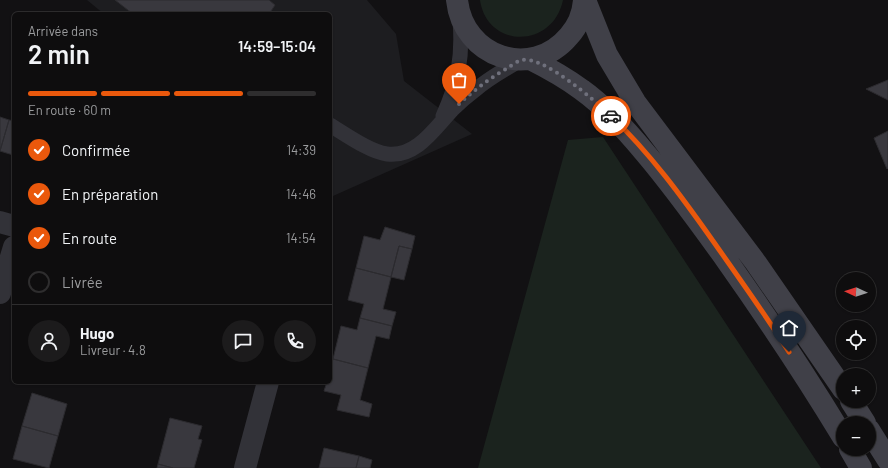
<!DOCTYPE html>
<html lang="fr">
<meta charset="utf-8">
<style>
body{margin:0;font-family:Barlow,sans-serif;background:#1c1b1c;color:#f1f3f6;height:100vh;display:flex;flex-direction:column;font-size:15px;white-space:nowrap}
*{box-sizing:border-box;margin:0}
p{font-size:13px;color:#9b9c9e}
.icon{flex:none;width:22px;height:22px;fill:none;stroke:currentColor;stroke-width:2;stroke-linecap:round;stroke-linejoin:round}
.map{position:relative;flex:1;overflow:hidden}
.details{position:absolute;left:12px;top:12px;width:320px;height:372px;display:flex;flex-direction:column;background:#0e0d0e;border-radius:6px;box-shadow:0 1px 3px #0004,0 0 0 1px #2e2d2e}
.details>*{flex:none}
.needle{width:26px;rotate:273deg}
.fabs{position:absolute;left:836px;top:272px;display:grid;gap:8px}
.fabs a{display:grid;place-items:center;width:40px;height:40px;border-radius:50%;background:#0e0d0e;box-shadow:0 1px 3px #0004,0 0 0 1px #2e2d2e;font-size:20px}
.pin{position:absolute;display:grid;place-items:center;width:34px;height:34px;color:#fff;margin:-41px -17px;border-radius:50% 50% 50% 0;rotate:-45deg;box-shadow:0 0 4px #0007}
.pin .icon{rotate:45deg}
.courier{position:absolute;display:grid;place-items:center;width:40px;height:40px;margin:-20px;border:3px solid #ea580c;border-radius:50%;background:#fff;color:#222;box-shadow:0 1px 5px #0007}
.overview em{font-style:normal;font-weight:600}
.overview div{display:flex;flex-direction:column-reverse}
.overview{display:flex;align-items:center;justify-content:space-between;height:68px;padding:0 16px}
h1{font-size:26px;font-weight:600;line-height:30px}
.bar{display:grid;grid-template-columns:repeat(4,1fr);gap:6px 4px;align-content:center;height:48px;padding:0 16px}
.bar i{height:5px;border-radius:3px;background:#2e2d2e}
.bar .selected{background:#ea580c}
.bar p{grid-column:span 4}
.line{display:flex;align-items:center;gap:10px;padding:0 16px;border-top:1px solid #2e2d2e}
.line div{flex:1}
.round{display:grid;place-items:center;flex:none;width:42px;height:42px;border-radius:21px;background:#1c1b1c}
ol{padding:0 16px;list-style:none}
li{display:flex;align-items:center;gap:12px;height:44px}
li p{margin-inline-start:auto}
li .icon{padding:4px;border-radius:50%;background:#ea580c;color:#fff;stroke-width:4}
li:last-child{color:#9b9c9e}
li i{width:22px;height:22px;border:2px solid #2e2d2e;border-radius:50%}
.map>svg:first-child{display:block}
.built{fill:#1d1d20}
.green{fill:#1b231e}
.building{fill:#39383e;stroke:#2c2b2f}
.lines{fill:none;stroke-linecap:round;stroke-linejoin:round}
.service{stroke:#323238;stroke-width:15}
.minor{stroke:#323238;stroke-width:22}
.secondary{stroke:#404048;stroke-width:22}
.done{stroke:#6f707c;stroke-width:4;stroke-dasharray:0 7.2}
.route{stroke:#ea580c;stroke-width:5}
</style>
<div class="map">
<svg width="888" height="468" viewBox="0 0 888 468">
<rect width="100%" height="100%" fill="#121113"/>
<path class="built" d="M 87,0 L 367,0 L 396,34 L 404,81 L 472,134 L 333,196 L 330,194 L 330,14 L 104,14 Z"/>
<path class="green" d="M 480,0 L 563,0 C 553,49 487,49 480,0 Z
M 603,137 L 821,468 L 478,468 L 568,140 Z"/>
<path class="building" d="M 115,0 L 269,0 L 275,5 L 269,14 L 133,14 Z
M 888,80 L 888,100 L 866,89 Z
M 0,117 L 9,120 L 0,151 Z
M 9,120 L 14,121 L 14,158 L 12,157 L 13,155 L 0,151 Z
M 888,131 L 888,168 L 887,169 L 874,138 Z
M 385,227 L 415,236 L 412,249 L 399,246 L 391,277 L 356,268 L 364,236 L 380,240 Z
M 399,246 L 412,249 L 404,280 L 391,277 Z
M 356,268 L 391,277 L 383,309 L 396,312 L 392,326 L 360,318 L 364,304 L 348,300 Z
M 360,318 L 392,326 L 389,339 L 376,336 L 368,368 L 333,359 L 341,326 L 357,330 Z
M 333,359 L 368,368 L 360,400 L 372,404 L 369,417 L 337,410 L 341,395 L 324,391 L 327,382 L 330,382 L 330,370 Z
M 32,393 L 67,404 L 58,436 L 22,426 Z
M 170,418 L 202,426 L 198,439 L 202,440 L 194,468 L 173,468 L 158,464 Z
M 22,426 L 58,436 L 49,468 L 13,459 Z
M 324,448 L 359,456 L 356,468 L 319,468 Z
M 359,456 L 372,460 L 370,468 L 356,468 Z
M 158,464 L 173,468 L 157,468 Z"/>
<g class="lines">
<path class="service" d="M 443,116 C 458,83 463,57 460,21
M 330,125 C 345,134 370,152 387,154 C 416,158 435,128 452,110 C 459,103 467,96 475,90 C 489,78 505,69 521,60"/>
<path class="minor" d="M 0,222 L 14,226
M 0,293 L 14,247
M 245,468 L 268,382"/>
<path class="secondary" d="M 457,0 C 463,57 531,81 569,36 C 578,26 583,14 584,0
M 585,0 L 607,55 L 635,102 L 756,263 L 843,389
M 530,59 C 548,68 566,78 582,90 C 606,107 627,131 646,154 C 674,187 699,222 725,258 C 766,316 806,376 843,437
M 851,401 L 865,423
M 869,430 L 888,460
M 850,449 L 861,468"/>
</g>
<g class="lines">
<path class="done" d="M 459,104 C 474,90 489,79 506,69 C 511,66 517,61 522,60 C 542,55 596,101 611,116"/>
<path class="route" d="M 611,116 C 650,153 682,197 713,241 C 739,278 765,314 789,352"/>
</g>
</svg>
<div class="fabs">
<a><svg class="needle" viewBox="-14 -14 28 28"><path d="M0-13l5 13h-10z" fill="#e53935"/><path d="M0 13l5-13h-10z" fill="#9b9c9e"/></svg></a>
<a><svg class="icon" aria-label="locate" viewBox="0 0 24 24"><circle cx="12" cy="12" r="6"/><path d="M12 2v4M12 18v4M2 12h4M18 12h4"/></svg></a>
<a>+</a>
<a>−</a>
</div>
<div class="pin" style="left:459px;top:104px;background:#ea580c"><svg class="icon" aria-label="bag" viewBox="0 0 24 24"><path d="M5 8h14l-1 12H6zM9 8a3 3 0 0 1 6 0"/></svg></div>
<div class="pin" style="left:789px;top:352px;background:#1f2937"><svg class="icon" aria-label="home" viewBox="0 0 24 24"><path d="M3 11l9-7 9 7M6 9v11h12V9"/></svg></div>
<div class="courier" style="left:611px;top:116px"><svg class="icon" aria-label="car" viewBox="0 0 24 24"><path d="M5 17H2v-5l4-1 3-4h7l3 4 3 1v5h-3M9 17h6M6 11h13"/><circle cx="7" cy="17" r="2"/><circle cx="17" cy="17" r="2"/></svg></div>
<section class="details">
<div class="overview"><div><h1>2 min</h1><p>Arrivée dans</p></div><em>14:59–15:04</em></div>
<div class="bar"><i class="selected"></i><i class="selected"></i><i class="selected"></i><i></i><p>En route · 60 m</p></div>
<ol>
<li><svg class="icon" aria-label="check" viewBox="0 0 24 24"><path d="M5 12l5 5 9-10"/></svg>Confirmée<p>14:39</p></li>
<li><svg class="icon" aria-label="check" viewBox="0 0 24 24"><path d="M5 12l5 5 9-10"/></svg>En préparation<p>14:46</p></li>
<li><svg class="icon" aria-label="check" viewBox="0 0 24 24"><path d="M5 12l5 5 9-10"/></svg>En route<p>14:54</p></li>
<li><i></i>Livrée</li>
</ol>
<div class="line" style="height:72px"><a class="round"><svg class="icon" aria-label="person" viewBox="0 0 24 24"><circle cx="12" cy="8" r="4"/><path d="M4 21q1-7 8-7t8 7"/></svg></a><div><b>Hugo</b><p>Livreur · 4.8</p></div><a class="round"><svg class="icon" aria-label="chat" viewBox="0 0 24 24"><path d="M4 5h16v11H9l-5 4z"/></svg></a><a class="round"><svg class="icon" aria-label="phone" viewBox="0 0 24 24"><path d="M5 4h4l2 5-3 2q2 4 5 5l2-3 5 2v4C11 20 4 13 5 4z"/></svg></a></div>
</section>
</div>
